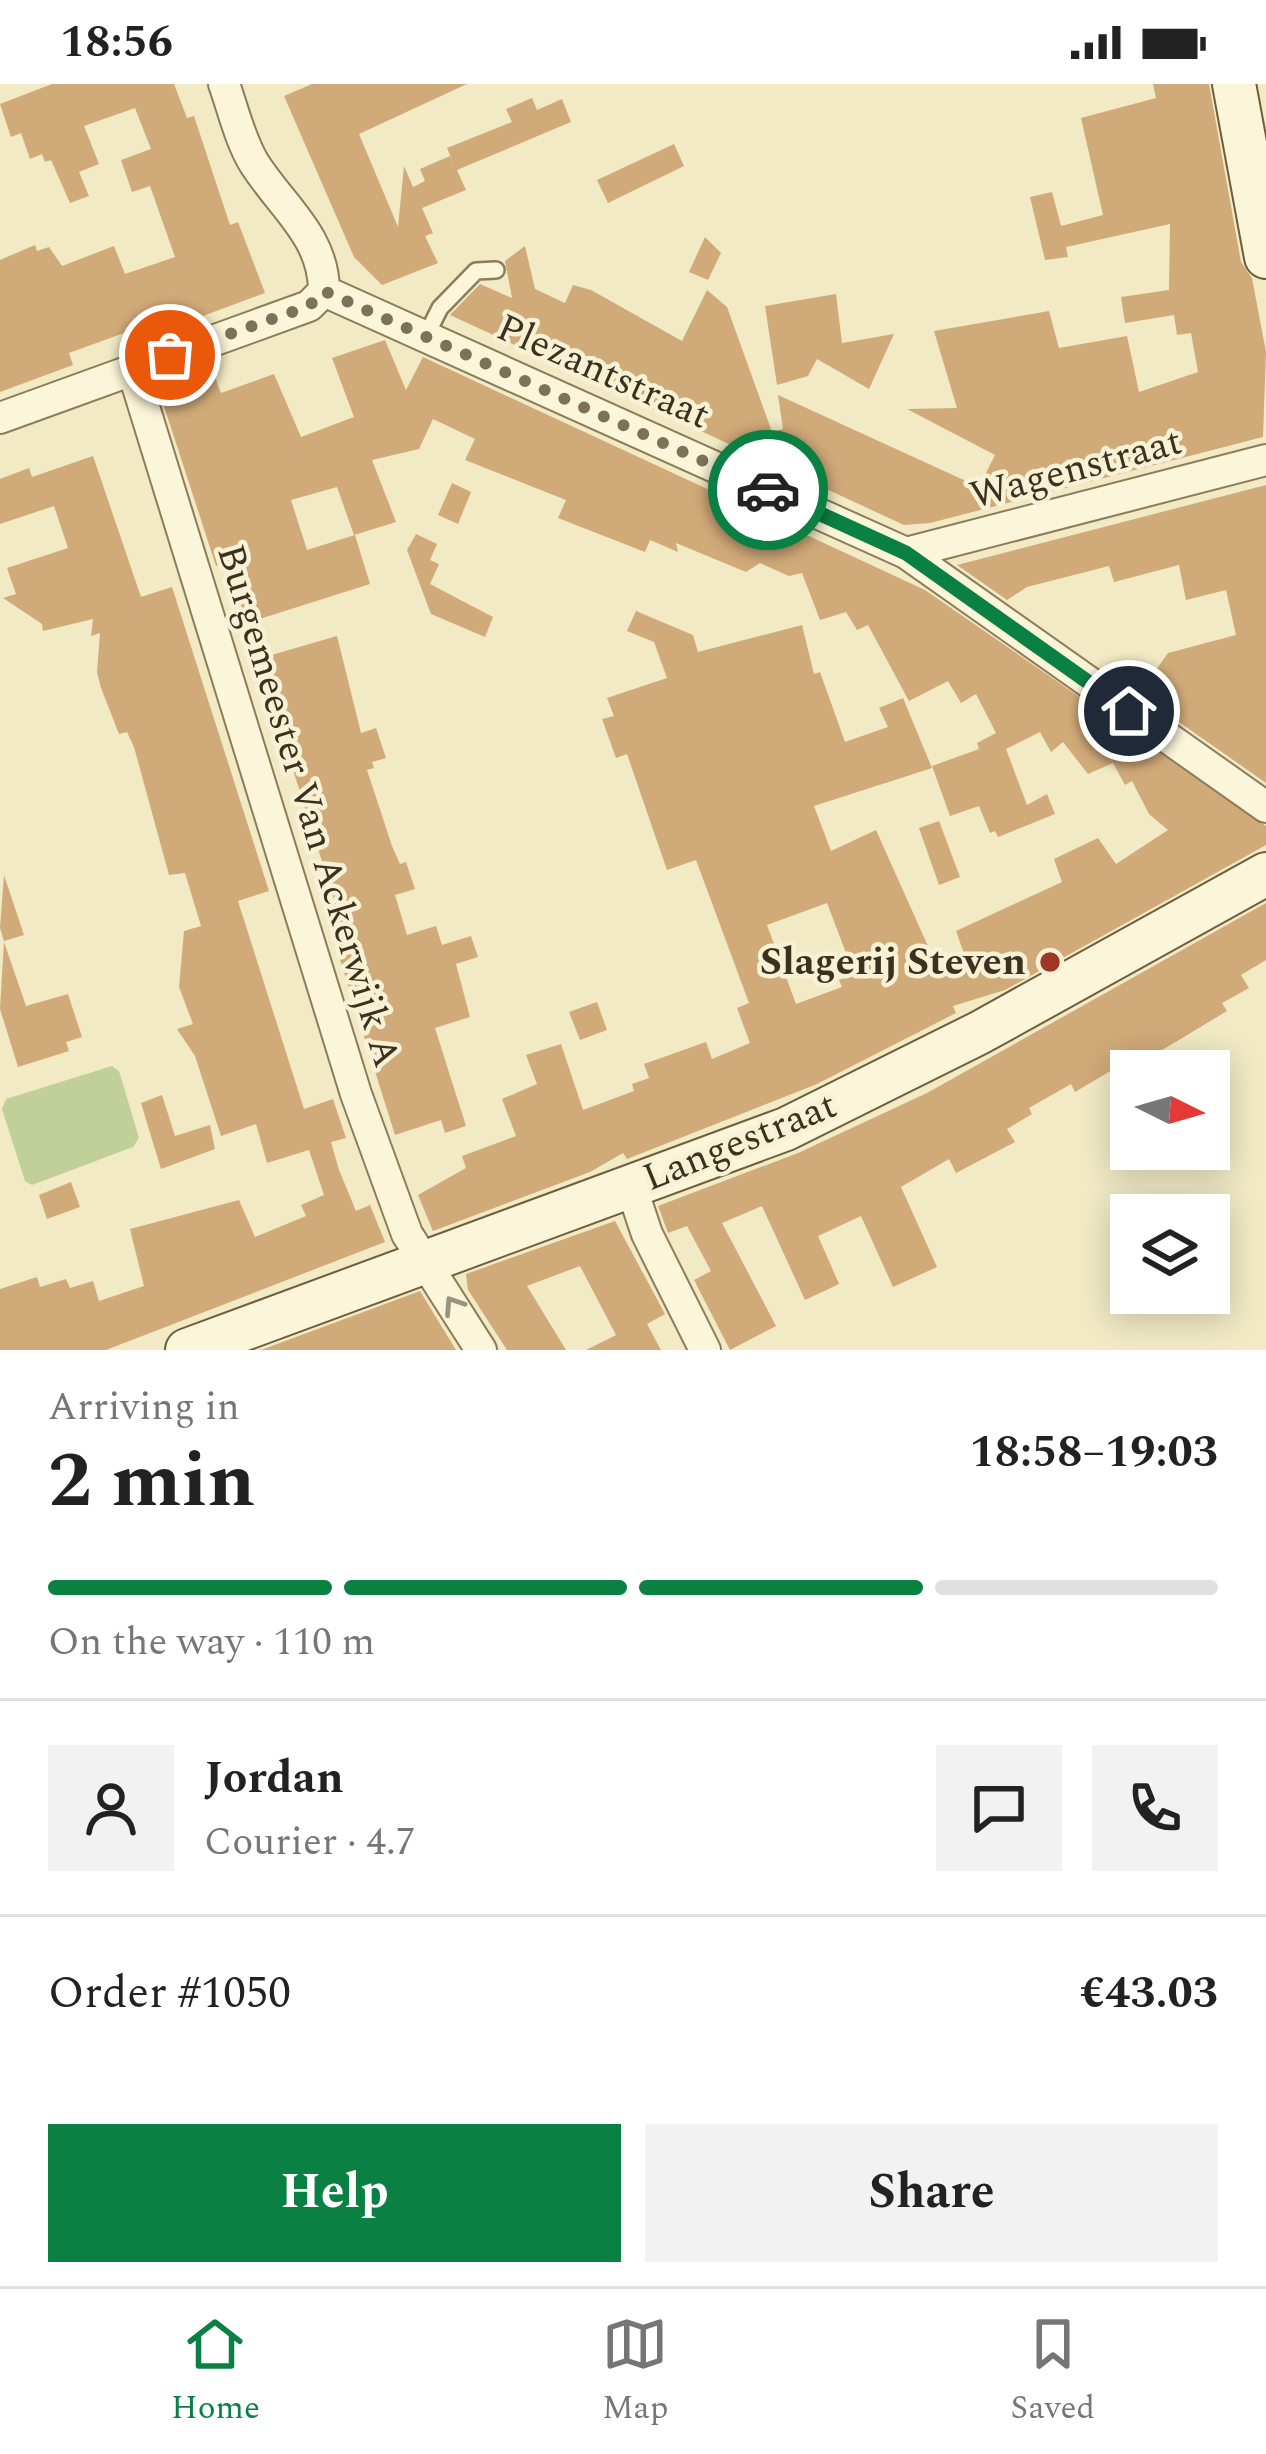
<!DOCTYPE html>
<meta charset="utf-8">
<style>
body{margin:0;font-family:Spectral,serif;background:#f2f2f2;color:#222;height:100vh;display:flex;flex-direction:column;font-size:45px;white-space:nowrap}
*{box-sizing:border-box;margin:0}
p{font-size:39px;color:#767676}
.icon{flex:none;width:66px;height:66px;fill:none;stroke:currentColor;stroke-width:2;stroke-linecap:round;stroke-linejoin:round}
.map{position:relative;height:1266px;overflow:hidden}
.drawer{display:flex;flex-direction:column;background:#fff;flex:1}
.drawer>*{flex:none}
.needle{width:78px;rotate:95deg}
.buttons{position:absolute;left:1110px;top:966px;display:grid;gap:24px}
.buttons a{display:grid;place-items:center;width:120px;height:120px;border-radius:0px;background:#fff;box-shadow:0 6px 30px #0003;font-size:60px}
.pin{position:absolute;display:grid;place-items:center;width:102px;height:102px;color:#fff;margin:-51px;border:6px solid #fff;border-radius:50%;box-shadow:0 3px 12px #0007}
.courier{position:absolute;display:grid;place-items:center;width:120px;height:120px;margin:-60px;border:9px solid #0b8043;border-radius:50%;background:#fff;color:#222;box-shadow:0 3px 15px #0007}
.head em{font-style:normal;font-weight:700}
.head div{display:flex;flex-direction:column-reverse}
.head{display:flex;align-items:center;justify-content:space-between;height:204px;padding:0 48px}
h1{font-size:78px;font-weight:700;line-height:90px}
.bar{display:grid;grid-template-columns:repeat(4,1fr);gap:18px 12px;align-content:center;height:144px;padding:0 48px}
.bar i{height:15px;border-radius:9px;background:#e0e0e0}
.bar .current{background:#0b8043}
.bar p{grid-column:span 4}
.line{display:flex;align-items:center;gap:30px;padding:0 48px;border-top:3px solid #e0e0e0}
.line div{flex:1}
.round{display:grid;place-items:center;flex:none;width:126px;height:126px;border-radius:0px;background:#f2f2f2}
.primary-button{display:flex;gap:24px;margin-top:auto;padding:24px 48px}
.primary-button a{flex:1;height:138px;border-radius:0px;background:#0b8043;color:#fff;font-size:48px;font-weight:700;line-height:138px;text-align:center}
.primary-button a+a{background:#f2f2f2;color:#222}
.status{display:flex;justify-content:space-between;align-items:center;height:84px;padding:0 60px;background:#fff;direction:ltr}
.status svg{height:33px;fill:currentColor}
.dock{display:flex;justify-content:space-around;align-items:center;height:168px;border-top:3px solid #e0e0e0;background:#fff;font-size:33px;color:#767676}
.dock a{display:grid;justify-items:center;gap:6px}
.dock .current{color:#0b8043}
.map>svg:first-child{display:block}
.green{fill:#c1d098}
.building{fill:#d1aa79;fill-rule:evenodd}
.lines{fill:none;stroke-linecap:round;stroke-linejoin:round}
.lane-casing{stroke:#8d7c5a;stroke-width:20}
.street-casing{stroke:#8d7c5a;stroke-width:34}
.secondary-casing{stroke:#6f5d3d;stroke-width:46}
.lane{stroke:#fbf5d9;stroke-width:15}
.street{stroke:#fbf5d9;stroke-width:30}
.secondary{stroke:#fbf5d9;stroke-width:42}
.oneway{stroke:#9c937c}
.done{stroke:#7b7258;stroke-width:12;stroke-dasharray:0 21.6}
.route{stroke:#0b8043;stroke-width:15}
.poi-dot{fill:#9f3626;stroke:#f7f2d5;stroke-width:4.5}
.labels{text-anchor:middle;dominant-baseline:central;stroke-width:9;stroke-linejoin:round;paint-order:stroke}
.street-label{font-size:39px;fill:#3c311e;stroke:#f7f2d5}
.poi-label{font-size:39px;font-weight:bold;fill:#3c311e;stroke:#f7f2d5;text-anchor:end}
</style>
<div class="status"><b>18:56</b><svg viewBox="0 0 49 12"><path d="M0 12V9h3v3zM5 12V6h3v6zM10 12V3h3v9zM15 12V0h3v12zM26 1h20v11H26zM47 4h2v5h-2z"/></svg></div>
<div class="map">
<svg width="1266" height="1266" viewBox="0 0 1266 1266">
<rect width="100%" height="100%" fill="#f1eac5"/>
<path class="green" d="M 112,982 L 119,987 L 139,1054 L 133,1063 L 32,1101 L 25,1097 L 2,1025 L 6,1015 Z"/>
<path class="building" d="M 52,0 L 174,0 L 187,34 L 194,32 L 230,141 L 238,138 L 265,209 L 160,248 L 157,237 L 69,269 L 73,281 L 0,308 L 0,176 L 35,161 L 37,167 L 49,163 L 62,182 L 114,162 L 125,190 L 175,173 L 150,102 L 132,108 L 121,76 L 151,65 L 135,24 L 84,42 L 99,80 L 79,88 L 89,112 L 70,119 L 51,76 L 45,78 L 42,70 L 30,75 L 21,49 L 11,53 L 0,20 Z
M 312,0 L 467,0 L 359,50 L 398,143 L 404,82 L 413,103 L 425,97 L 420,85 L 450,72 L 455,83 L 447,64 L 512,38 L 506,25 L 532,14 L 537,26 L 562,15 L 571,38 L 457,86 L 466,106 L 422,124 L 433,149 L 425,152 L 438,179 L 382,201 L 354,173 L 284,12 Z
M 1153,0 L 1209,0 L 1241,178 L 1252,194 L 1266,268 L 1263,353 L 930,439 L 904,441 L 450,231 L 480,200 L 512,214 L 505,177 L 525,162 L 535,205 L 565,219 L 573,201 L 591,206 L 682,257 L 707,206 L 727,223 L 772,348 L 783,345 L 778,311 L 979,403 L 995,371 L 907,325 L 957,324 L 934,247 L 1049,227 L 1059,264 L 1127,252 L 1139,308 L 1198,288 L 1191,249 L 1177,251 L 1174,231 L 1125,239 L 1121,213 L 1169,206 L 1170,140 L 1066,163 L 1068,173 L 1045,176 L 1030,113 L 1052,108 L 1061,142 L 1103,131 L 1081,34 L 1156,14 Z
M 674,60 L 684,82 L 608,119 L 597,96 Z
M 705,153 L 721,169 L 708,196 L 689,188 Z
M 836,210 L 842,259 L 894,250 L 869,305 L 817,275 L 808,292 L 777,301 L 765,222 Z
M 385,256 L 406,306 L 423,273 L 925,506 L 1266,742 L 1266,761 L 1005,906 L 953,922 L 956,929 L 817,1000 L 627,1075 L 623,1069 L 590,1088 L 433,1147 L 418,1111 L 466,1084 L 462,1072 L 516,1052 L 502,1015 L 537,1000 L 526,971 L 561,960 L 583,1026 L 634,1007 L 632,1000 L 649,994 L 644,980 L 706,958 L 712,975 L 750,959 L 737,924 L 749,919 L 696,776 L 667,786 L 627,670 L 616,674 L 602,635 L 614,632 L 607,614 L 667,594 L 654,558 L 627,547 L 636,527 L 693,551 L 698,568 L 802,541 L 814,590 L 820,588 L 845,658 L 888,643 L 879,624 L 903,614 L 932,684 L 814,722 L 831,767 L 876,746 L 940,889 L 967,878 L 956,847 L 1062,798 L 1054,775 L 1098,754 L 1116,780 L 1168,746 L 1149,730 L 1132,697 L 1125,701 L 1113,679 L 1088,690 L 1063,658 L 1051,668 L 1040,648 L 1006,665 L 1027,721 L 1047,710 L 1055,730 L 998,753 L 995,747 L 990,749 L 979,722 L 950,732 L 932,682 L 979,665 L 977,659 L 996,649 L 976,610 L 961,619 L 948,597 L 909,617 L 868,541 L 857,546 L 846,528 L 820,536 L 802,489 L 789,492 L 760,479 L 746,488 L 676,459 L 678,468 L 650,456 L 645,468 L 558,434 L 566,416 L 465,376 L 475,355 L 433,335 L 419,365 L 372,376 L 396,438 L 354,451 L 337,403 L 291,416 L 307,466 L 355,451 L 370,500 L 247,539 L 227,478 L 216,482 L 161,313 L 215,293 L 221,309 L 274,290 L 301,353 L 354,333 L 332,274 ZM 827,819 L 854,890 L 839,896 L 842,903 L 796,920 L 767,841 Z
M 93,372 L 141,513 L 172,503 L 179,525 L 269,807 L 238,817 L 304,1025 L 333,1015 L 346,1054 L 331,1058 L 339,1086 L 356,1127 L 370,1121 L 385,1158 L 106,1266 L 0,1266 L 0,1205 L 37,1193 L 40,1203 L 66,1195 L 70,1204 L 93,1197 L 99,1217 L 144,1202 L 130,1145 L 239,1116 L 255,1153 L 306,1132 L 301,1121 L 324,1111 L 309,1066 L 267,1079 L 256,1040 L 221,1052 L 195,972 L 177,945 L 193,940 L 179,903 L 184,847 L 201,842 L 185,789 L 169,791 L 134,663 L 127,648 L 119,650 L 101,604 L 97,588 L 100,549 L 91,552 L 93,535 L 43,547 L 42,540 L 3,514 L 16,510 L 7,484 L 68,464 L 54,422 L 0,440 L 0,395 L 29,384 L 32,393 Z
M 452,399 L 471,408 L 458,440 L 438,431 Z
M 1266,401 L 1266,699 L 1139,610 L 1168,569 L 1236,551 L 1226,506 L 1186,516 L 1179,481 L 1114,498 L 1109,482 L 1027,503 L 1007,516 L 957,481 Z
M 416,450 L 437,460 L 430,476 L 439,480 L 430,500 L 493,533 L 485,553 L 431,530 L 407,466 Z
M 337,552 L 361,649 L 376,644 L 386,674 L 372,678 L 374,684 L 367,686 L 392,762 L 400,780 L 406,778 L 415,805 L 395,811 L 407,851 L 436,842 L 442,861 L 471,852 L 478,873 L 456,880 L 470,933 L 435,944 L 466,1042 L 445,1049 L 441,1036 L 395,1051 L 326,831 L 338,828 L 258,575 Z
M 939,737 L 960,793 L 939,801 L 919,744 Z
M 4,791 L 24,851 L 4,857 L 0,844 Z
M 1266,819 L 1266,876 L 1241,891 L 1249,904 L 1222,919 L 1227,927 L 1144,977 L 1139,970 L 1075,1008 L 1071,1000 L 1029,1024 L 1032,1030 L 1007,1045 L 1015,1058 L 956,1089 L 949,1075 L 901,1103 L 937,1183 L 893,1203 L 861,1132 L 818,1152 L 839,1200 L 805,1216 L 762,1122 L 722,1139 L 776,1242 L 730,1266 L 694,1196 L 711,1187 L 687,1142 L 668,1149 L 658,1122 L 798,1069 L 927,1009 Z
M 4,858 L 26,922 L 68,910 L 82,953 L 66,958 L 69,967 L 18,983 L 0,925 Z
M 597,918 L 607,946 L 580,956 L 569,928 Z
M 162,1011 L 175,1052 L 210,1041 L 215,1065 L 161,1085 L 141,1019 Z
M 71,1098 L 80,1123 L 47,1135 L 39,1111 Z
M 615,1137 L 665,1230 L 647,1240 L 661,1266 L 586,1266 L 616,1251 L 580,1182 L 527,1202 L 566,1266 L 507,1266 L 468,1206 L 466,1190 Z
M 420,1207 L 456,1266 L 261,1266 Z"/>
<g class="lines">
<defs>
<path id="lane" d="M 426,252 L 440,224 L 476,187 L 496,186"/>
<path id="street" d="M 224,0 C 233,25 240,56 254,79 C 281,122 324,152 324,207
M 324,207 L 906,469 L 1266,723
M 132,284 L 356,1010 L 407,1150 L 481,1266
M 0,334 L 309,222 L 324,207
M 906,469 L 1266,376
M 631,1102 L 647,1150 L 705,1266"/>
<path id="secondary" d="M 1234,0 L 1266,173
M 187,1266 L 786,1045 L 979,949 L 1266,790"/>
</defs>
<use href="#lane" class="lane-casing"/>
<use href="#street" class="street-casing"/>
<use href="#secondary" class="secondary-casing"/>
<use href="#lane" class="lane"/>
<use href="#street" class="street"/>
<use href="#secondary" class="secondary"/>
</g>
<defs><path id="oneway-chevron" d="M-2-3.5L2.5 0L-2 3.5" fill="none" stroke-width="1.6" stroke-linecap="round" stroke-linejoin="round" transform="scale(3)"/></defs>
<use class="oneway" href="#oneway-chevron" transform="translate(453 1221) rotate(-123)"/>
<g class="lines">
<path class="done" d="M 170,271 L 309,222 L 324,207 L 768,406"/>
<path class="route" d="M 768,406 L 906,469 L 1129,627"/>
</g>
<circle class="poi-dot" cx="1050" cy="878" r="12"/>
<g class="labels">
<g class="street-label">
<text transform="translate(603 288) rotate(24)">Plezantstraat</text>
<text transform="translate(1076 385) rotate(-15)">Wagenstraat</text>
<text transform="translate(308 722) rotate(73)">Burgemeester Van Ackerwijk A</text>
<text transform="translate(740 1058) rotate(-22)">Langestraat</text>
</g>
<g class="poi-label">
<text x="1026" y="878">Slagerij Steven</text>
</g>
</g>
</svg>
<div class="buttons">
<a><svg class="needle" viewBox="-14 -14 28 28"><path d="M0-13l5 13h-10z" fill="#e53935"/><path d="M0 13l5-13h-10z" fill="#767676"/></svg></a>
<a><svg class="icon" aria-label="layers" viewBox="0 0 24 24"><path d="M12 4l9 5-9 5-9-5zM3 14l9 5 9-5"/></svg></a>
</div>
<div class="pin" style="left:170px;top:271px;background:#ea580c"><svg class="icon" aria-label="bag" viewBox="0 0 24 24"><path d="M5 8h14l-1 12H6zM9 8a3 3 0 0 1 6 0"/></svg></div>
<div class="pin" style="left:1129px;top:627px;background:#1f2937"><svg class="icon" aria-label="home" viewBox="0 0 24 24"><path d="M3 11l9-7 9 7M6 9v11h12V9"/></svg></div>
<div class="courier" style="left:768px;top:406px"><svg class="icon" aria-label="car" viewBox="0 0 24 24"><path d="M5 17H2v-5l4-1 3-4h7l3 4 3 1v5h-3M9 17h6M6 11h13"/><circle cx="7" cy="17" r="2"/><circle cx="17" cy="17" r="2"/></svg></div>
</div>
<section class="drawer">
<div class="head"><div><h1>2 min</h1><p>Arriving in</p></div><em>18:58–19:03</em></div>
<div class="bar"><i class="current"></i><i class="current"></i><i class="current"></i><i></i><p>On the way · 110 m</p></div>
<div class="line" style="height:216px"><a class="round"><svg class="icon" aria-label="person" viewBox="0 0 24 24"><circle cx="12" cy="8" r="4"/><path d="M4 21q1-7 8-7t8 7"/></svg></a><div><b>Jordan</b><p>Courier · 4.7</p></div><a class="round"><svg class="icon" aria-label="chat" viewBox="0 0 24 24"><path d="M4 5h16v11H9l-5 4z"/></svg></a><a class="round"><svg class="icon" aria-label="phone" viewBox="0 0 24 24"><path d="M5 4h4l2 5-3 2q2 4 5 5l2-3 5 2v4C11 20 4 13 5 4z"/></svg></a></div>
<div class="line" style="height:156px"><div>Order #1050</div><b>€43.03</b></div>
<div class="primary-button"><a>Help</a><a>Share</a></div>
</section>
<nav class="dock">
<a class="current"><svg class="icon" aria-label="home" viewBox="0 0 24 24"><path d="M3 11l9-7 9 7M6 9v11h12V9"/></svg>Home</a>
<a><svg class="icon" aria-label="map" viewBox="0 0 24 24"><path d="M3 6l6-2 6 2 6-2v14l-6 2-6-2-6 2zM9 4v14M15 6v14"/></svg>Map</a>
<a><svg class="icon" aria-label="saved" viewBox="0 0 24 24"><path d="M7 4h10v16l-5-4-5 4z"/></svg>Saved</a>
</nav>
